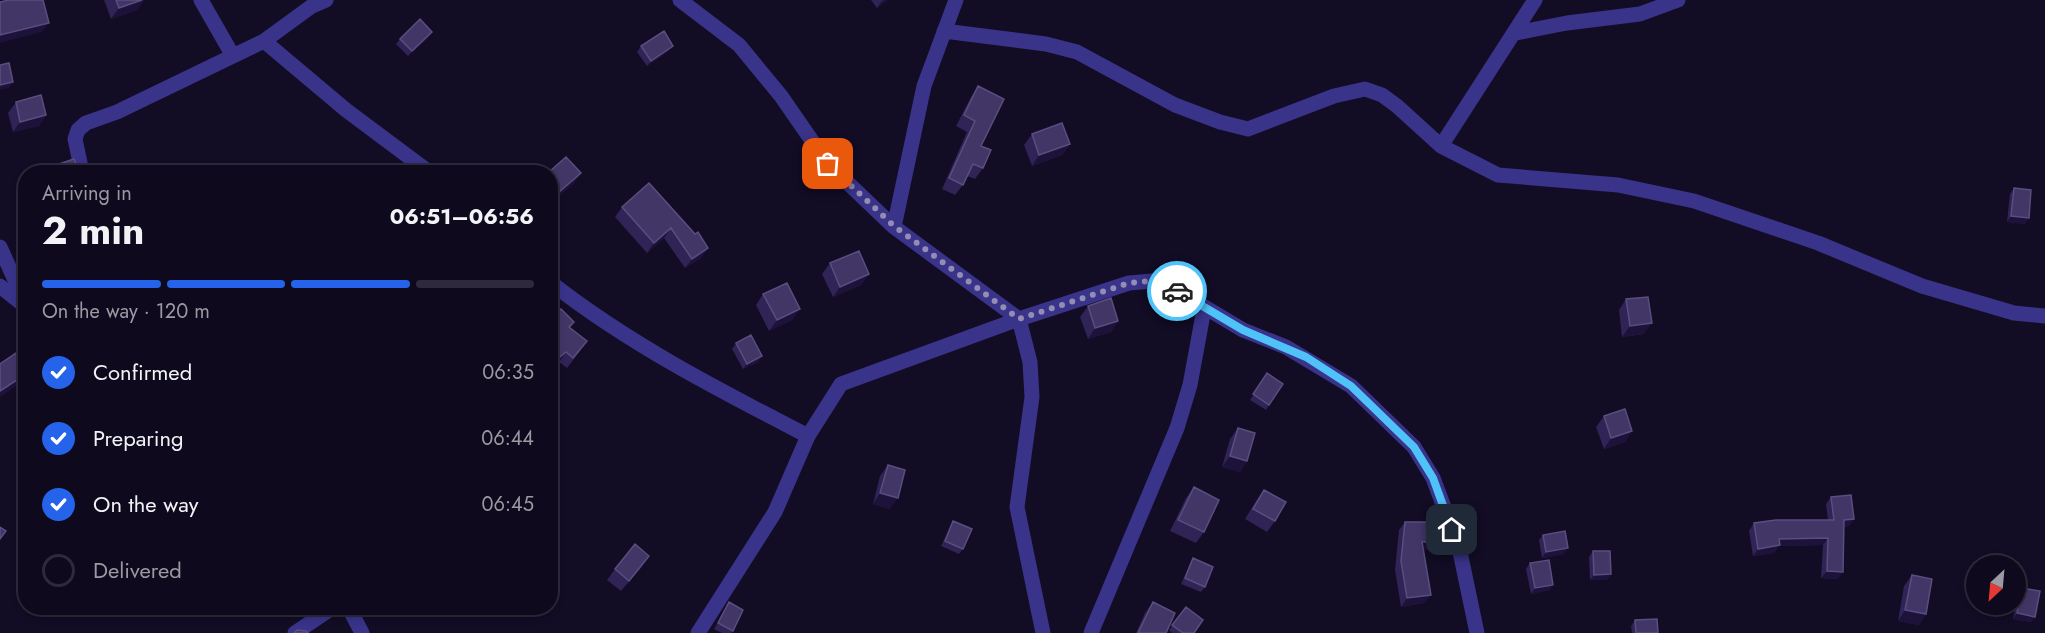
<!DOCTYPE html>
<meta charset="utf-8">
<style>
body{margin:0;font-family:Jost,sans-serif;background:#171225;color:#f1f3f6;height:100vh;display:flex;flex-direction:column;font-size:22px;white-space:nowrap}
*{box-sizing:border-box;margin:0}
p{font-size:20px;color:#9b9aa3}
.icon{flex:none;width:33px;height:33px;fill:none;stroke:currentColor;stroke-width:2;stroke-linecap:round;stroke-linejoin:round}
.map{position:relative;flex:1;overflow:hidden}
.drawer{position:absolute;left:18px;top:165px;width:540px;height:450px;display:flex;flex-direction:column;background:#0e091c;border-radius:24px;box-shadow:0 3px 9px #0003,0 0 0 2px #2e2a3b}
.drawer>*{flex:none}
.needle{width:39px;rotate:206deg}
.buttons{position:absolute;left:1966px;top:555px;display:grid;gap:12px}
.buttons a{display:grid;place-items:center;width:60px;height:60px;border-radius:50%;background:#0e091c;box-shadow:0 3px 9px #0003,0 0 0 2px #2e2a3b;font-size:30px}
.pin{position:absolute;display:grid;place-items:center;width:51px;height:51px;color:#fff;margin:-26px;border-radius:12px;box-shadow:0 3px 9px #0006}
.courier{position:absolute;display:grid;place-items:center;width:60px;height:60px;margin:-30px;border:4px solid #4fc3f7;border-radius:50%;background:#fff;color:#222;box-shadow:0 2px 8px #0007}
.overview em{font-style:normal;font-weight:700}
.overview div{display:flex;flex-direction:column-reverse}
.overview{display:flex;align-items:center;justify-content:space-between;height:102px;padding:0 24px}
h1{font-size:39px;font-weight:700;line-height:45px}
.bar{display:grid;grid-template-columns:repeat(4,1fr);gap:9px 6px;align-content:center;height:72px;padding:0 24px}
.bar i{height:8px;border-radius:4px;background:#2e2a3b}
.bar .active{background:#2563eb}
.bar p{grid-column:span 4}
ol{padding:0 24px;list-style:none}
li{display:flex;align-items:center;gap:18px;height:66px}
li p{margin-inline-start:auto}
li .icon{padding:6px;border-radius:50%;background:#2563eb;color:#fff;stroke-width:4}
li:last-child{color:#9b9aa3}
li i{width:33px;height:33px;border:3px solid #2e2a3b;border-radius:50%}
.map>svg:first-child{display:block}
.lines{fill:none;stroke-linecap:round;stroke-linejoin:round}
.minor{stroke:#393389;stroke-width:15}
.wall{fill:#302355}
.shaded-wall{fill:#1c123a}
.building{fill:#423667;stroke:#594e7f;stroke-width:1.5}
.done{stroke:#938cb3;stroke-width:6;stroke-dasharray:0 10.8}
.route{stroke:#4fc3f7;stroke-width:8}
</style>
<div class="map">
<svg width="2045" height="633" viewBox="0 0 2045 633">
<rect width="100%" height="100%" fill="#120c25"/>
<g class="lines">
<path class="minor" d="M 201,0 L 233,56
M 680,0 L 739,45 L 781,96 L 828,164 L 894,227 L 1019,319 L 1030,362 L 1032,397 L 1017,507 L 1043,633
M 944,31 L 1046,44 L 1077,52 L 1175,105 L 1220,122 L 1248,129 L 1334,96 L 1365,89 L 1382,95 L 1397,106 L 1441,146 L 1498,175 L 1618,185 L 1694,201 L 1818,243 L 1922,286 L 2014,313 L 2045,316
M 1516,33 L 1567,23 L 1640,14 L 1678,0
M 264,41 L 346,110 L 429,172
M 1441,146 L 1535,0
M 82,172 L 75,139 L 78,130 L 86,123 L 117,112 L 264,41 L 312,6 L 326,0
M 894,227 L 924,86 L 956,0
M 0,247 L 19,289
M 550,282 C 629,344 719,390 808,436
M 0,286 L 26,307
M 349,608 L 362,633
M 295,633 L 332,608
M 698,633 L 775,512 L 808,436 L 841,384 L 1019,319 L 1129,283 L 1152,281 L 1176,290 L 1243,330 L 1286,347 L 1351,386 L 1414,447 L 1433,478 L 1459,547 L 1477,633
M 1091,633 L 1177,428 L 1190,385 L 1204,309"/>
</g>
<path class="wall" d="M 104,0 L 144,0 L 137,10 L 111,19 Z
M 871,0 L 887,0 L 877,8 Z
M 428,38 L 408,56 L 396,44 L 400,39 Z
M 641,46 L 669,51 L 647,66 L 637,52 Z
M 978,86 L 983,168 L 975,179 L 967,176 L 963,185 L 955,195 L 942,189 L 967,132 L 956,126 L 971,97 Z
M 16,102 L 46,115 L 39,126 L 13,132 L 8,113 Z
M 1032,134 L 1070,144 L 1062,155 L 1032,166 L 1024,145 Z
M 56,165 L 80,172 L 53,172 L 52,171 Z
M 550,172 L 581,173 L 573,184 L 550,204 Z
M 649,183 L 708,248 L 701,258 L 685,268 L 664,238 L 647,253 L 615,217 L 622,207 Z
M 2014,188 L 2025,224 L 2007,222 L 2010,194 Z
M 26,211 L 26,228 L 18,222 Z
M 830,263 L 869,274 L 861,285 L 833,297 L 822,274 Z
M 763,294 L 800,309 L 792,320 L 769,331 L 756,305 Z
M 1626,299 L 1644,334 L 1622,337 L 1619,310 Z
M 1088,306 L 1118,321 L 1111,332 L 1088,339 L 1080,317 Z
M 550,318 L 574,322 L 570,328 L 580,351 L 567,368 L 559,362 Z
M 736,343 L 762,356 L 758,362 L 743,369 L 732,349 Z
M 1267,373 L 1283,384 L 1266,410 L 1250,400 Z
M 1604,416 L 1632,431 L 1625,442 L 1604,449 L 1596,427 Z
M 1238,428 L 1247,461 L 1240,472 L 1222,467 L 1230,439 Z
M 888,465 L 890,509 L 873,504 L 880,476 Z
M 1194,487 L 1204,532 L 1196,543 L 1170,531 L 1186,498 Z
M 1264,490 L 1275,521 L 1267,532 L 1245,519 L 1256,501 Z
M 1831,497 L 1854,519 L 1849,526 L 1844,527 L 1838,579 L 1821,578 L 1823,545 L 1779,546 L 1774,553 L 1753,556 L 1749,531 L 1754,523 L 1828,520 L 1826,504 Z
M 953,521 L 963,549 L 959,554 L 941,546 L 950,527 Z
M 1405,522 L 1438,550 L 1423,550 L 1431,595 L 1424,603 L 1401,607 L 1395,570 L 1399,530 Z
M 1543,535 L 1564,554 L 1542,558 L 1539,540 Z
M 1593,551 L 1611,574 L 1607,580 L 1590,580 L 1589,557 Z
M 1193,558 L 1205,587 L 1201,592 L 1181,584 L 1190,564 Z
M 1530,563 L 1550,590 L 1531,594 L 1526,569 Z
M 642,567 L 621,591 L 607,580 L 615,569 Z
M 1912,575 L 1926,614 L 1919,625 L 1898,621 L 1904,586 Z
M 2022,588 L 2035,617 L 2031,622 L 2013,619 L 2019,593 Z
M 729,602 L 733,631 L 731,633 L 722,633 L 714,629 Z
M 1153,602 L 1166,633 L 1136,633 L 1145,613 Z
M 1186,607 L 1194,633 L 1172,633 L 1169,630 Z
M 1635,620 L 1658,633 L 1632,633 L 1631,626 Z"/>
<path class="shaded-wall" d="M 142,0 L 144,0 L 137,10 L 111,19 L 119,8 Z
M 884,0 L 887,0 L 877,8 L 881,2 Z
M 49,23 L 42,32 L 0,43 L 0,35 Z
M 432,32 L 428,38 L 408,56 L 412,51 Z
M 673,46 L 669,51 L 647,66 L 651,61 Z
M 13,82 L 9,88 L 0,90 L 0,85 Z
M 46,115 L 39,126 L 13,132 L 20,122 Z
M 1070,144 L 1062,155 L 1032,166 L 1039,155 Z
M 581,173 L 573,184 L 550,204 L 558,193 Z
M 2011,216 L 2029,218 L 2025,224 L 2007,222 Z
M 671,228 L 664,238 L 647,253 L 654,243 Z
M 708,248 L 701,258 L 685,268 L 692,259 Z
M 869,274 L 861,285 L 833,297 L 840,287 Z
M 800,309 L 792,320 L 769,331 L 777,320 Z
M 1118,321 L 1111,332 L 1088,339 L 1095,328 Z
M 1652,323 L 1644,334 L 1622,337 L 1630,326 Z
M 566,352 L 559,362 L 550,369 L 550,365 Z
M 762,356 L 758,362 L 743,369 L 747,364 Z
M 26,374 L 26,380 L 0,397 L 0,391 Z
M 1632,431 L 1625,442 L 1604,449 L 1611,438 Z
M 1230,456 L 1247,461 L 1240,472 L 1222,467 Z
M 880,493 L 898,498 L 890,509 L 873,504 Z
M 1854,519 L 1849,526 L 1839,528 L 1844,520 Z
M 1828,538 L 1823,545 L 1779,546 L 1774,553 L 1753,556 L 1758,549 L 1779,539 Z
M 1445,541 L 1438,550 L 1416,550 L 1422,542 Z
M 1568,548 L 1564,554 L 1542,558 L 1546,552 Z
M 649,556 L 642,567 L 621,591 Z
M 1827,571 L 1843,572 L 1838,579 L 1821,578 Z
M 1611,574 L 1607,580 L 1590,580 L 1594,575 Z
M 1553,585 L 1550,590 L 1531,594 L 1535,588 Z
M 1431,595 L 1424,603 L 1401,607 L 1407,598 Z
M 1905,610 L 1926,614 L 1919,625 L 1898,621 Z
M 2017,613 L 2035,617 L 2031,622 L 2013,619 Z"/>
<path class="building" d="M 9,0 L 43,0 L 49,23 L 0,35 L 0,2 Z
M 116,0 L 142,0 L 119,8 Z
M 420,19 L 432,32 L 412,51 L 400,39 Z
M 664,31 L 673,46 L 651,61 L 641,46 Z
M 9,63 L 13,82 L 0,85 L 0,65 Z
M 978,86 L 1004,99 L 981,146 L 991,150 L 983,168 L 973,164 L 963,185 L 949,178 L 975,121 L 964,115 Z
M 41,95 L 46,115 L 20,122 L 16,102 Z
M 1062,123 L 1070,144 L 1039,155 L 1032,134 Z
M 566,157 L 581,173 L 558,193 L 550,185 L 550,172 L 549,172 Z
M 74,159 L 80,172 L 59,172 L 56,165 Z
M 649,183 L 695,234 L 698,232 L 708,248 L 692,259 L 671,228 L 654,243 L 622,207 Z
M 2014,188 L 2031,190 L 2029,218 L 2011,216 Z
M 26,211 L 26,219 L 22,216 Z
M 859,251 L 869,274 L 840,287 L 830,263 Z
M 787,283 L 800,309 L 777,320 L 763,294 Z
M 1648,297 L 1652,323 L 1630,326 L 1626,299 Z
M 1111,298 L 1118,321 L 1095,328 L 1088,306 Z
M 561,309 L 574,322 L 569,327 L 587,341 L 573,358 L 566,352 L 550,365 L 550,318 Z
M 751,335 L 762,356 L 747,364 L 736,343 Z
M 22,349 L 26,354 L 26,374 L 0,391 L 0,364 Z
M 1267,373 L 1283,384 L 1269,405 L 1253,394 Z
M 1625,409 L 1632,431 L 1611,438 L 1604,416 Z
M 1238,428 L 1255,433 L 1247,461 L 1230,456 Z
M 888,465 L 905,470 L 898,498 L 880,493 Z
M 1194,487 L 1219,500 L 1204,532 L 1178,520 Z
M 1264,490 L 1286,502 L 1275,521 L 1253,509 Z
M 1851,495 L 1854,519 L 1844,520 L 1843,572 L 1827,571 L 1828,538 L 1779,539 L 1780,545 L 1758,549 L 1754,523 L 1776,520 L 1834,520 L 1831,497 Z
M 953,521 L 972,529 L 963,549 L 945,541 Z
M 1405,522 L 1444,522 L 1445,541 L 1422,542 L 1431,595 L 1407,598 L 1401,561 Z
M 0,527 L 6,531 L 0,539 Z
M 1565,531 L 1568,548 L 1546,552 L 1543,535 Z
M 635,544 L 649,556 L 629,581 L 615,569 Z
M 1593,551 L 1610,551 L 1611,574 L 1594,575 Z
M 1193,558 L 1213,567 L 1205,587 L 1185,578 Z
M 1549,560 L 1553,585 L 1535,588 L 1530,563 Z
M 1912,575 L 1932,579 L 1926,614 L 1905,610 Z
M 2022,588 L 2040,591 L 2035,617 L 2017,613 Z
M 729,602 L 743,610 L 733,631 L 718,623 Z
M 1153,602 L 1175,613 L 1166,633 L 1138,633 Z
M 1186,607 L 1203,620 L 1194,633 L 1183,633 L 1172,625 Z
M 1657,619 L 1658,633 L 1636,633 L 1635,620 Z
M 297,630 L 306,631 L 308,633 L 294,633 Z"/>
<g class="lines">
<path class="done" d="M 828,164 L 894,226 L 1019,319 L 1129,283 L 1152,281 L 1177,291"/>
<path class="route" d="M 1177,291 L 1243,330 L 1306,357 L 1351,386 L 1414,447 L 1433,478 L 1452,530"/>
</g>
</svg>
<div class="buttons">
<a><svg class="needle" viewBox="-14 -14 28 28"><path d="M0-13l5 13h-10z" fill="#e53935"/><path d="M0 13l5-13h-10z" fill="#9b9aa3"/></svg></a>
</div>
<div class="pin" style="left:828px;top:164px;background:#ea580c"><svg class="icon" aria-label="bag" viewBox="0 0 24 24"><path d="M5 8h14l-1 12H6zM9 8a3 3 0 0 1 6 0"/></svg></div>
<div class="pin" style="left:1452px;top:530px;background:#1f2937"><svg class="icon" aria-label="home" viewBox="0 0 24 24"><path d="M3 11l9-7 9 7M6 9v11h12V9"/></svg></div>
<div class="courier" style="left:1177px;top:291px"><svg class="icon" aria-label="car" viewBox="0 0 24 24"><path d="M5 17H2v-5l4-1 3-4h7l3 4 3 1v5h-3M9 17h6M6 11h13"/><circle cx="7" cy="17" r="2"/><circle cx="17" cy="17" r="2"/></svg></div>
<section class="drawer">
<div class="overview"><div><h1>2 min</h1><p>Arriving in</p></div><em>06:51–06:56</em></div>
<div class="bar"><i class="active"></i><i class="active"></i><i class="active"></i><i></i><p>On the way · 120 m</p></div>
<ol>
<li><svg class="icon" aria-label="check" viewBox="0 0 24 24"><path d="M5 12l5 5 9-10"/></svg>Confirmed<p>06:35</p></li>
<li><svg class="icon" aria-label="check" viewBox="0 0 24 24"><path d="M5 12l5 5 9-10"/></svg>Preparing<p>06:44</p></li>
<li><svg class="icon" aria-label="check" viewBox="0 0 24 24"><path d="M5 12l5 5 9-10"/></svg>On the way<p>06:45</p></li>
<li><i></i>Delivered</li>
</ol>
</section>
</div>
